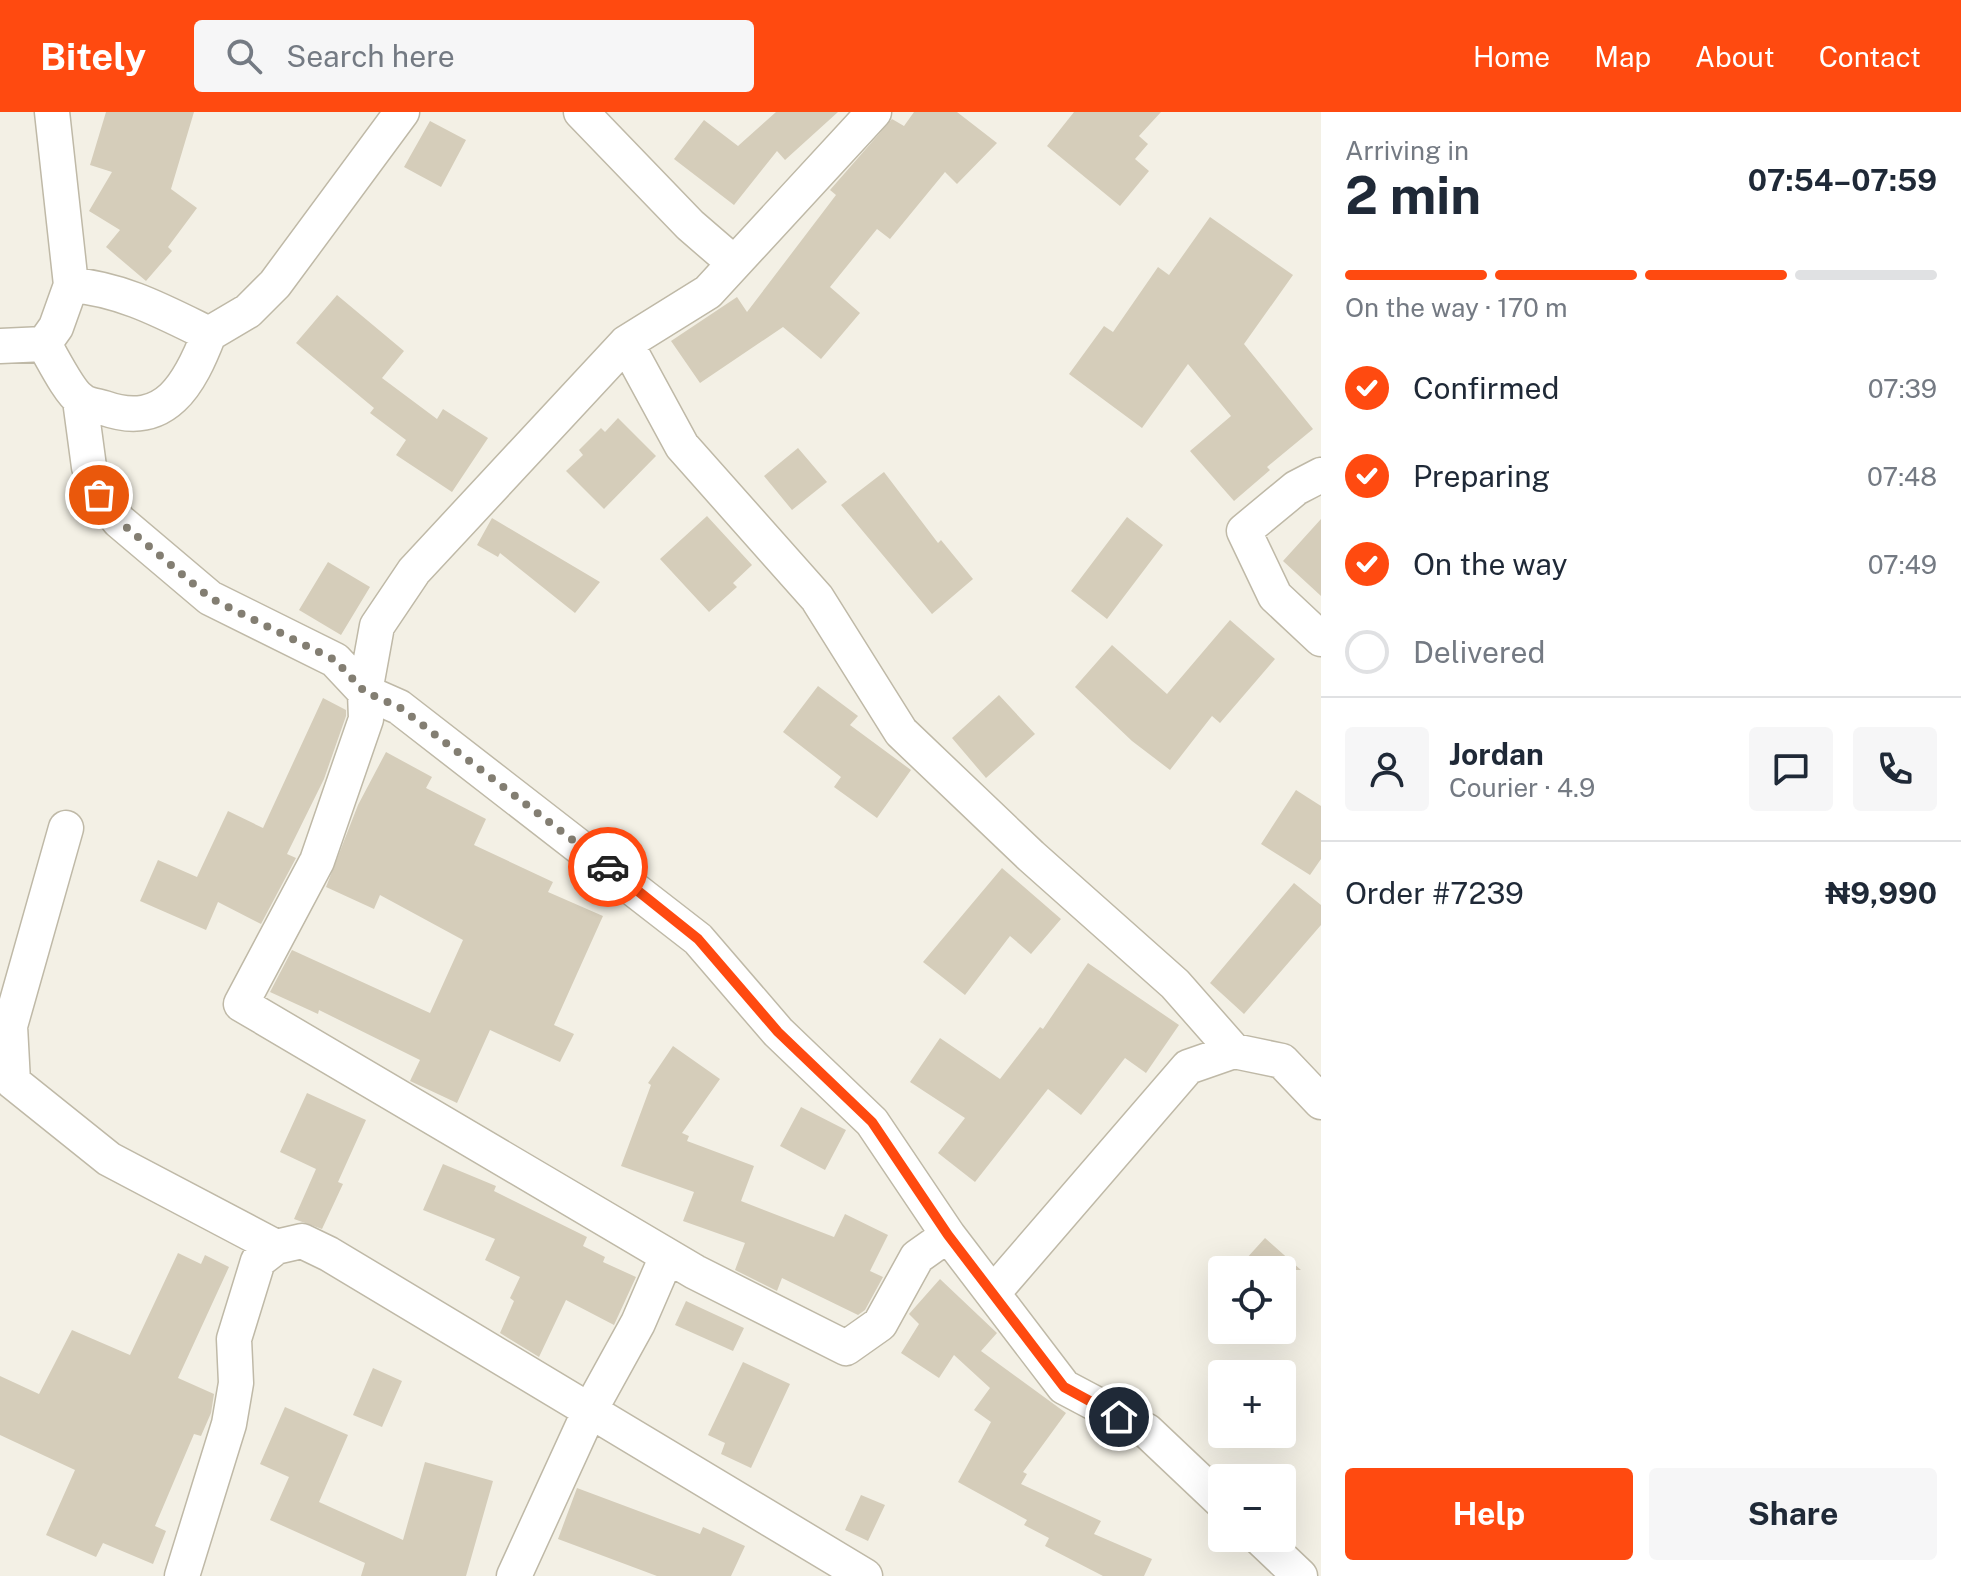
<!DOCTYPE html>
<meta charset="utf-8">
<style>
body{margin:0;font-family:"Public Sans",sans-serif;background:#f6f6f7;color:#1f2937;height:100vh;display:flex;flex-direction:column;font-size:30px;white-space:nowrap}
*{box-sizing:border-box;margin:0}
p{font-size:26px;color:#747a83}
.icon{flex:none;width:44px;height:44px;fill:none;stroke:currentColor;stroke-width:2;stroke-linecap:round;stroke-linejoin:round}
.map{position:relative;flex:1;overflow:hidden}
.drawer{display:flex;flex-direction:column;background:#fff;width:640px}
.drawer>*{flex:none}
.fabs{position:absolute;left:1208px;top:1144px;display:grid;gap:16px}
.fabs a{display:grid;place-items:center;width:88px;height:88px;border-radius:8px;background:#fff;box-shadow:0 8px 32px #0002;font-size:40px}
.pin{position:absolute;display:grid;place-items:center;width:68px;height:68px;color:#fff;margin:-34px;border:4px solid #fff;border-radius:50%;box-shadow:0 2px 8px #0007}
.courier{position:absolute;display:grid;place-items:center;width:80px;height:80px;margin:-40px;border:6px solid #ff4a10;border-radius:50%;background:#fff;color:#222;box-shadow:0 2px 10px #0007}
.overview em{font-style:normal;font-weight:700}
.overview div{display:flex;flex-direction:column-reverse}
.overview{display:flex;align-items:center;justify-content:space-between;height:136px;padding:0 24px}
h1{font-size:52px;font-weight:700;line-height:60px}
.bar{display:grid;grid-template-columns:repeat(4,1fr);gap:12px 8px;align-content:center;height:96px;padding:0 24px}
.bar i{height:10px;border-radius:6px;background:#e0e1e3}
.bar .current{background:#ff4a10}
.bar p{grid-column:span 4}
.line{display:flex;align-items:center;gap:20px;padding:0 24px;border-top:2px solid #e0e1e3}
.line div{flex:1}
.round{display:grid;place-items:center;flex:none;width:84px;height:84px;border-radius:8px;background:#f6f6f7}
ol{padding:0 24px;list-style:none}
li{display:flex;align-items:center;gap:24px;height:88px}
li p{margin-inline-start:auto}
li .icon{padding:8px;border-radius:50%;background:#ff4a10;color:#fff;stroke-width:4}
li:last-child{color:#747a83}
li i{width:44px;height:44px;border:4px solid #e0e1e3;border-radius:50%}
.cta{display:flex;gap:16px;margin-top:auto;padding:16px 24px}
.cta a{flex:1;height:92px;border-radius:8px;background:#ff4a10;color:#fff;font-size:32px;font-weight:700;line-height:92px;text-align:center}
.cta a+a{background:#f6f6f7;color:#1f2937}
header{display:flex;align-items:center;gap:48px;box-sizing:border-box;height:112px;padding:0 40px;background:#ff4a10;color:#fff}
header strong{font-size:38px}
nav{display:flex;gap:44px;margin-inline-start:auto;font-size:28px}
.search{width:560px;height:72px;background:#f6f6f7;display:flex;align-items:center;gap:20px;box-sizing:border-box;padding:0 28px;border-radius:8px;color:#747a83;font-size:30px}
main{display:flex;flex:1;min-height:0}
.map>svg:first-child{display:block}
.building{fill:#d5cdba}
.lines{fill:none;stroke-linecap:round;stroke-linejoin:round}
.minor-casing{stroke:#bfb9a7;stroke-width:37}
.minor{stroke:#fff;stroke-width:34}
.done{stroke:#837e72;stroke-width:8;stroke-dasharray:0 14.4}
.route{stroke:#ff4a10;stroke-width:10}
</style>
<header>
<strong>Bitely</strong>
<div class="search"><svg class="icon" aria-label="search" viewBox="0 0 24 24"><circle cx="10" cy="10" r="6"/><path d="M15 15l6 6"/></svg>Search here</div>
<nav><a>Home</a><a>Map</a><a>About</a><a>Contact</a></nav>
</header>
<main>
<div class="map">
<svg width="1321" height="1464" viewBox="0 0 1321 1464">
<rect width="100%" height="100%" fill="#f3f0e5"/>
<path class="building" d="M 106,0 L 194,0 L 171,77 L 197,96 L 168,135 L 172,139 L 146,169 L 106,135 L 120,118 L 89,99 L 112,60 L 90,53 Z
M 776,0 L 838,0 L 785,48 L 777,39 L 734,93 L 674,47 L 704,8 L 738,34 Z
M 914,0 L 957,0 L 997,31 L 957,72 L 945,60 L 890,127 L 877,117 L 830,175 L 860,201 L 821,247 L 783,215 L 700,271 L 671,229 L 737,185 L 747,200 L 836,83 L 830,78 L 892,7 L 904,14 Z
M 1074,0 L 1161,0 L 1139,24 L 1148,32 L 1135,47 L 1149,59 L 1120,94 L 1047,34 Z
M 430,9 L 466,28 L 441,75 L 404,55 Z
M 1210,105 L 1293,163 L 1244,232 L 1313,317 L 1267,355 L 1270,358 L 1234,389 L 1190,339 L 1231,304 L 1188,252 L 1142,316 L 1069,262 L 1104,214 L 1113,220 L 1158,155 L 1169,163 Z
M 337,183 L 404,239 L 382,266 L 437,307 L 443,297 L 488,326 L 452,380 L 396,343 L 406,328 L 370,301 L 374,296 L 296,231 Z
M 618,306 L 656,344 L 604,397 L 566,359 L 583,343 L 579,338 L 601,316 L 605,320 Z
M 798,336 L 827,370 L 792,398 L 764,364 Z
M 884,360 L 938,431 L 941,428 L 973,467 L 932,502 L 841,393 Z
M 707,404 L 752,453 L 733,471 L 737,475 L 709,500 L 660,447 Z
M 1127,405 L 1163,433 L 1107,507 L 1071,479 Z
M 492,406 L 600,470 L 575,501 L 500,441 L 498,445 L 477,433 Z
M 1321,407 L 1321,484 L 1283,449 Z
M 328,450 L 370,475 L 341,523 L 299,498 Z
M 1230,508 L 1275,547 L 1220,611 L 1212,604 L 1170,658 L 1132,629 L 1075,575 L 1112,533 L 1167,582 Z
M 818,574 L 858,604 L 850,613 L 911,658 L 877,706 L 834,675 L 841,665 L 783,620 Z
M 999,583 L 1035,622 L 986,666 L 952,626 Z
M 323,586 L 346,598 L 346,604 L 324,667 L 287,742 L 296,746 L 261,812 L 218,790 L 206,818 L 140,789 L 158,748 L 197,765 L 228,699 L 263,716 Z
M 386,640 L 432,665 L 426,676 L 486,707 L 474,733 L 553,770 L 548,780 L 603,804 L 554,913 L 574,922 L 560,950 L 490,918 L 457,991 L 410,969 L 420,948 L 319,898 L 318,902 L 270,880 L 292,838 L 430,901 L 463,828 L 380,783 L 374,797 L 326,775 L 358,693 Z
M 1296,678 L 1321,694 L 1321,747 L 1310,763 L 1261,732 Z
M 1002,756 L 1061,807 L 1031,842 L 1010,824 L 965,883 L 923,850 Z
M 1294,771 L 1321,793 L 1321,813 L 1244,902 L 1210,871 Z
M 1088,851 L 1179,913 L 1146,961 L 1125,946 L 1081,1003 L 1048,977 L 975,1070 L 938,1041 L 965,1006 L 910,970 L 940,926 L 1000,967 L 1040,915 L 1043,917 Z
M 673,934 L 720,967 L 682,1021 L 689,1024 L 687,1029 L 754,1054 L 741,1089 L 834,1125 L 845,1102 L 888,1123 L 870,1159 L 883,1165 L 865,1198 L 858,1203 L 782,1166 L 777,1179 L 735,1158 L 745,1131 L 683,1109 L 694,1080 L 621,1054 L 651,973 L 648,971 Z
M 307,981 L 366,1008 L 338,1070 L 343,1072 L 322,1117 L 294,1107 L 316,1057 L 280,1040 Z
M 801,995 L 846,1018 L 825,1058 L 780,1034 Z
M 443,1052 L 496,1074 L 494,1079 L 587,1125 L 583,1134 L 605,1145 L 603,1150 L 636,1165 L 614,1213 L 566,1188 L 539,1245 L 500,1221 L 514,1189 L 510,1186 L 520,1165 L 485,1148 L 495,1127 L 423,1098 Z
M 1265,1126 L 1301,1158 L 1236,1158 Z
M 178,1141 L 201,1152 L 205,1143 L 229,1155 L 178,1266 L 214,1282 L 211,1301 L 201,1324 L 194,1322 L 155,1414 L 166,1419 L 153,1452 L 103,1431 L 96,1445 L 46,1423 L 75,1358 L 0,1323 L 0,1264 L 39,1282 L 72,1218 L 130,1243 Z
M 940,1167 L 997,1221 L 981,1239 L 1066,1301 L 1023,1360 L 1027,1362 L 1021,1372 L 1101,1409 L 1094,1422 L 1152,1447 L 1144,1464 L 1103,1464 L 1045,1434 L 1049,1426 L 1024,1413 L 1027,1408 L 958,1370 L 991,1310 L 974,1298 L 990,1276 L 954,1243 L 939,1266 L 901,1241 L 919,1212 L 909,1202 Z
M 686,1189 L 744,1216 L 733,1239 L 675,1213 Z
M 743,1250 L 790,1272 L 751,1356 L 721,1342 L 725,1331 L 708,1323 Z
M 373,1256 L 402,1269 L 382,1315 L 353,1303 Z
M 285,1295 L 348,1323 L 319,1390 L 403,1428 L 425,1350 L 493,1369 L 466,1464 L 361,1464 L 365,1451 L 270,1408 L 289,1365 L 260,1352 Z
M 577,1376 L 700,1422 L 703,1415 L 745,1434 L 731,1464 L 657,1464 L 558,1427 Z
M 861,1383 L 885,1393 L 868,1429 L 845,1418 Z"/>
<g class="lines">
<defs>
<path id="minor" d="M 581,0 L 690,113 L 734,151
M 71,173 C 122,177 164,200 209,222 L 248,199 L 275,172 L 402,0
M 626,231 L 682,334 L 817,486 L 901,620 L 1031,744 L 1175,872 L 1234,939
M 44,232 C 52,245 69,280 81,288 C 87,293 98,294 104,296 C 166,318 190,271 209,222
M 0,234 L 44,232 L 56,215 L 71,173 L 52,0
M 80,288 L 89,355 L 99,383 L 119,409 L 210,486 L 335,548 L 365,580
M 1321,363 L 1296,376 L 1244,419 L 1275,484 L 1321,527
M 365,580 L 377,514 L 414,459 L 626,231 L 708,180 L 874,0
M 66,716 L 10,914 L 13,970 L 109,1047 L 276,1135
M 948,1123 L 872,1010 L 778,920 L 698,827 L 399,595 L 365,580 L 366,607 L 317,749 L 241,892 L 695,1160 L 846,1236 L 880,1212 L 917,1145 L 948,1123 L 1064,1275 L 1147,1319 L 1222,1390
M 993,1181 L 1188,955 L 1234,939 L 1282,949 L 1321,990
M 1260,1426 L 1300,1464
M 182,1464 L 229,1312 L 236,1271 L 234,1227 L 258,1149 L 276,1135 L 302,1129 L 329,1142 L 865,1464
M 514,1464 L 590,1298 L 638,1211 L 667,1144"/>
</defs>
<use href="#minor" class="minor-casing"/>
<use href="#minor" class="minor"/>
</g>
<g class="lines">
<path class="done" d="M 99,383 L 119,409 L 210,486 L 335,548 L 365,580 L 399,595 L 608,755"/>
<path class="route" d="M 608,755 L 698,827 L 778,920 L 872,1010 L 948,1123 L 1064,1275 L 1119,1305"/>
</g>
</svg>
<div class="fabs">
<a><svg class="icon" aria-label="locate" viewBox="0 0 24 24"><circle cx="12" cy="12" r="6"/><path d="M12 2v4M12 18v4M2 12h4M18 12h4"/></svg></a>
<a>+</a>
<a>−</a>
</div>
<div class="pin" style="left:99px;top:383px;background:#ea580c"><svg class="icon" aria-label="bag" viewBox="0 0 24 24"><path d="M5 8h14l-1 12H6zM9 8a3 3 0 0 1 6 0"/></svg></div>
<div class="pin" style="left:1119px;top:1305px;background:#1f2937"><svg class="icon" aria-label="home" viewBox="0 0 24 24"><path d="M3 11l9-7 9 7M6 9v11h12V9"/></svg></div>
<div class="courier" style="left:608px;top:755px"><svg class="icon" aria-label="car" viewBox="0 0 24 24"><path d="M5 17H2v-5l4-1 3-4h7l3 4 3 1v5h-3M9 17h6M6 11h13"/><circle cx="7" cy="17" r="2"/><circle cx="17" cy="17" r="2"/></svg></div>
</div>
<section class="drawer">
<div class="overview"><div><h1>2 min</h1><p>Arriving in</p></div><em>07:54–07:59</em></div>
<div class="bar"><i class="current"></i><i class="current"></i><i class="current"></i><i></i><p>On the way · 170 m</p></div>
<ol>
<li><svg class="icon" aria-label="check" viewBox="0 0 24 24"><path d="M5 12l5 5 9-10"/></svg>Confirmed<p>07:39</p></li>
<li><svg class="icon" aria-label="check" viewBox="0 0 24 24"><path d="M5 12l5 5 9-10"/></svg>Preparing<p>07:48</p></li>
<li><svg class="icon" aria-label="check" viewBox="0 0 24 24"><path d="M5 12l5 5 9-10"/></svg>On the way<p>07:49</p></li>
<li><i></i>Delivered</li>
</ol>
<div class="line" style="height:144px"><a class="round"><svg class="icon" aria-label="person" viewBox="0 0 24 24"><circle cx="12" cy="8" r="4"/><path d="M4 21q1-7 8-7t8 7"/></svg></a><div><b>Jordan</b><p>Courier · 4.9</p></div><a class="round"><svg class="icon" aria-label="chat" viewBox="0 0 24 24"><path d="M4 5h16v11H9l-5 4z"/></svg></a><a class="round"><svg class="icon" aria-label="phone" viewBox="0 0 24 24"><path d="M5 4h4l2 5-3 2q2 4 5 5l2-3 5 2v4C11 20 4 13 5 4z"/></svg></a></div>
<div class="line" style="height:104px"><div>Order #7239</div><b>₦9,990</b></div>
<div class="cta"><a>Help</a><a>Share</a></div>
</section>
</main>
